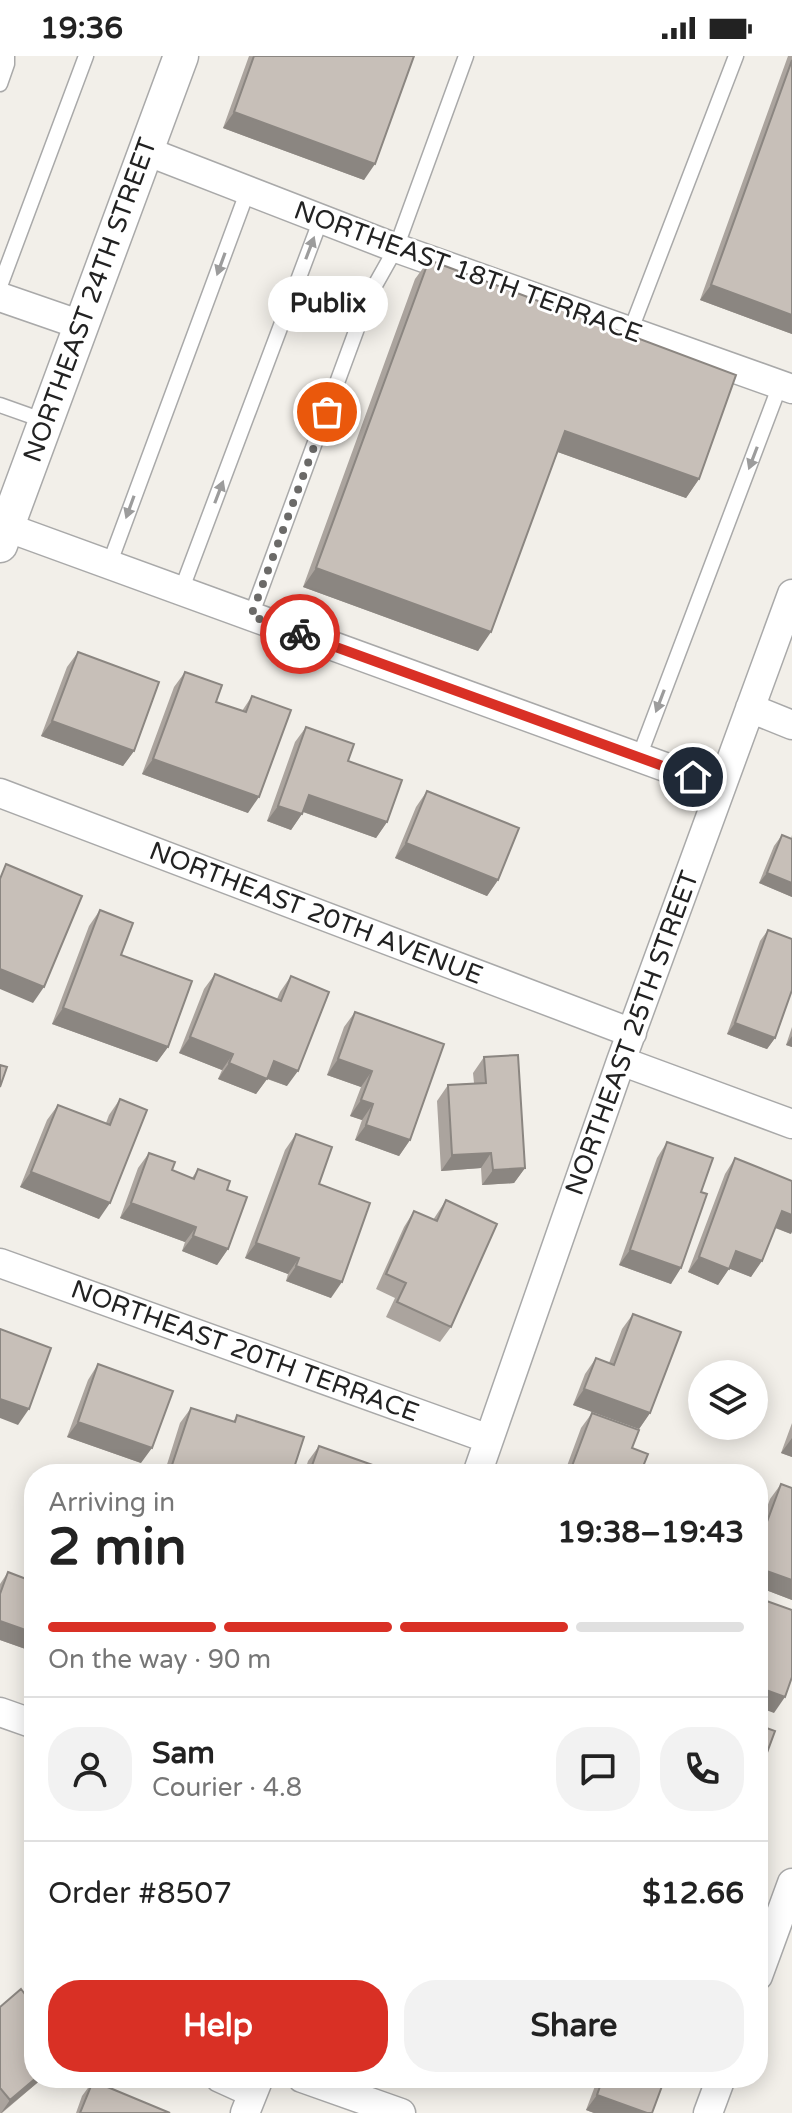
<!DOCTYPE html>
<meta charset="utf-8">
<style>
body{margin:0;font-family:"Varela Round",sans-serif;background:#f2f2f2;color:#222;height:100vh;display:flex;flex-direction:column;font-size:30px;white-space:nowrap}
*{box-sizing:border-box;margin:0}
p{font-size:26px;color:#767676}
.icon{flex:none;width:44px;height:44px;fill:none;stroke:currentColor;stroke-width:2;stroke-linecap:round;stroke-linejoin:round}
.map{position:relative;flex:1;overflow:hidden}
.panel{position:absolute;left:24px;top:1408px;width:744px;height:624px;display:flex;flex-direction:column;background:#fff;border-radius:32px;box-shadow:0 4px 20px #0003}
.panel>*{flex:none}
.fabs{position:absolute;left:688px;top:1304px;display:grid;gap:16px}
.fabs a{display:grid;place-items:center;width:80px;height:80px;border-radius:50%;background:#fff;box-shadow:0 4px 20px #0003;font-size:40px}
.pin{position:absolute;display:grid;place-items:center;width:68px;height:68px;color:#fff;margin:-34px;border:4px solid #fff;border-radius:50%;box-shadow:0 2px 8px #0007}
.courier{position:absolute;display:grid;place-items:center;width:80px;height:80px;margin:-40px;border:6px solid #d93025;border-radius:50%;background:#fff;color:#222;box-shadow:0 2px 10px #0007}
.bubble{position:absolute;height:56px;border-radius:28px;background:#fff;box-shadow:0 4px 20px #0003;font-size:26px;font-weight:800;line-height:56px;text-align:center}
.summary em{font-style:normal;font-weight:800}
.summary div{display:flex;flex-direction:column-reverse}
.summary{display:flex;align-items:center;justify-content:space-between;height:136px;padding:0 24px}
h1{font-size:52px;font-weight:800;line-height:60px}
.bar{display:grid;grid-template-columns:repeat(4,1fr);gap:12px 8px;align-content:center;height:96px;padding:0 24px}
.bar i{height:10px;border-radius:6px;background:#e0e0e0}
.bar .on{background:#d93025}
.bar p{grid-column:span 4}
.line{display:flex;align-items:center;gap:20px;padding:0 24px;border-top:2px solid #e0e0e0}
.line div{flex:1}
.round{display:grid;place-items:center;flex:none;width:84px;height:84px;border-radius:32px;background:#f2f2f2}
.button{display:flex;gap:16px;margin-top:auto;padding:16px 24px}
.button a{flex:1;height:92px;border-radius:32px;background:#d93025;color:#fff;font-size:32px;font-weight:800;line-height:92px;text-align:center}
.button a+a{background:#f2f2f2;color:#222}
.status{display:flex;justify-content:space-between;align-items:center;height:56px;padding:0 40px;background:#fff;direction:ltr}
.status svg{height:22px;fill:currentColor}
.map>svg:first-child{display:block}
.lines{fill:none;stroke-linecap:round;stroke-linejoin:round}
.service-casing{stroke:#a9a9a9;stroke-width:17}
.minor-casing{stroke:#a9a9a9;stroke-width:31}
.tertiary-casing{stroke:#a9a9a9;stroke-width:37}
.service{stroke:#fff;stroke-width:14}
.minor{stroke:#fff;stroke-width:28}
.tertiary{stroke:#fff;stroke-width:34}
.wall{fill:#aba49e}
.shaded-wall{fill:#8b8681}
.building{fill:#c7bfb8;stroke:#8b8681;stroke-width:2}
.oneway{fill:#9c9c9c}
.done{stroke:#6b6a68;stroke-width:8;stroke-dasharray:0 14.4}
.route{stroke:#d93025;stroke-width:10}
.labels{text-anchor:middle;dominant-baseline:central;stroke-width:6;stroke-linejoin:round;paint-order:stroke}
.street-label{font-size:26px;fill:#222;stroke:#fff}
</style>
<div class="status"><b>19:36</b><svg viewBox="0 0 49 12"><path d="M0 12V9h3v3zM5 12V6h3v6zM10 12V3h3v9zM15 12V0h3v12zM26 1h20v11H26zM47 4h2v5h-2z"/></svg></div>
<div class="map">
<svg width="792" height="2057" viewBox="0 0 792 2057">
<rect width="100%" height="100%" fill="#f2efe9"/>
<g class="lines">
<defs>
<path id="service" d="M 0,28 L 7,8 L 7,0
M 0,230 L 86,0
M 630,276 L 736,0
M 0,349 L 45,365
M 109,509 L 248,134
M 181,535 L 321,163
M 251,560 L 369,240 L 396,192 L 466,0
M 639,701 L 780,329"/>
<path id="minor" d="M 146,95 L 396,192 L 792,333
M 0,241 L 81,269
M 6,471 L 720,731
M 750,652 L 792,669
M 0,737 L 632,977
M 621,1005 L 792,1068
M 0,1207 L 489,1383
M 477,1418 L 621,1005 L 792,538
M 0,1656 L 34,1668
M 758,1920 L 792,1827
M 220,2022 L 253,2037
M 302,2022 L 401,2057
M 245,2057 L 259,2022
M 708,2057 L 721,2022"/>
<path id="tertiary" d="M 0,489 L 181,0"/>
</defs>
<use href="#service" class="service-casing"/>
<use href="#minor" class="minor-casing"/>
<use href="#tertiary" class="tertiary-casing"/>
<use href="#service" class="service"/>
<use href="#minor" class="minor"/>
<use href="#tertiary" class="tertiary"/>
</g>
<path class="wall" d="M 249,0 L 414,0 L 364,124 L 223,72 Z
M 788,0 L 792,0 L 792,278 L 700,244 Z
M 429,204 L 699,423 L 686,442 L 558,396 L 478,595 L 303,531 L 415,223 Z
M 78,596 L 134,695 L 123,710 L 41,680 L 67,611 Z
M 185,616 L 216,646 L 242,655 L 252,640 L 248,757 L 142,718 L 174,631 Z
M 306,671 L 348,705 L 387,766 L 376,782 L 303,756 L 291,774 L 267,765 L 295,686 Z
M 427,735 L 498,824 L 487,840 L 395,802 L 416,751 Z
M 782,779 L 791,783 L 792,779 L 792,841 L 759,827 L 774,790 Z
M 100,854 L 168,991 L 157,1006 L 52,968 L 89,870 Z
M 768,874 L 775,982 L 767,993 L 727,978 L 760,885 Z
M 215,918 L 277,943 L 280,936 L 291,920 L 287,1030 L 267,1023 L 256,1038 L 218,1023 L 222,1014 L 179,997 L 204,933 Z
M 355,956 L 410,1084 L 399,1100 L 355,1084 L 362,1064 L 350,1060 L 361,1031 L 327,1019 L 344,971 Z
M 792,971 L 792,991 L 786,989 Z
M 484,1001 L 525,1112 L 514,1127 L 482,1129 L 481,1112 L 441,1115 L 437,1045 L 448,1029 L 474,1027 L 473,1017 Z
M 120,1043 L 99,1163 L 20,1131 L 47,1064 L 58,1049 L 106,1067 L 109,1059 Z
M 296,1078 L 319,1128 L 331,1242 L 286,1225 L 288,1218 L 245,1202 L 285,1094 Z
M 667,1086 L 701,1136 L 671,1228 L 619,1209 L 657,1102 Z
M 149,1097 L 172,1114 L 192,1122 L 198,1113 L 227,1134 L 228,1193 L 217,1209 L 182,1195 L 185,1186 L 120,1162 L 138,1112 Z
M 735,1102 L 791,1178 L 775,1172 L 751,1221 L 729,1212 L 718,1229 L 688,1216 L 725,1118 Z
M 446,1144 L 451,1271 L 440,1286 L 386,1261 L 395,1242 L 376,1233 L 404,1171 L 414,1155 L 433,1164 Z
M 633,1258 L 650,1357 L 639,1373 L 573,1349 L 585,1318 L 596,1302 L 609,1307 L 622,1273 Z
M 98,1308 L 141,1407 L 67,1381 L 88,1324 Z
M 191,1352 L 233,1366 L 237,1359 L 292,1418 L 164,1418 L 180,1367 Z
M 592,1357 L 632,1392 L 640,1418 L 564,1418 L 581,1372 Z
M 792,1367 L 792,1401 L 781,1397 Z
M 319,1390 L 398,1418 L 304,1418 L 308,1405 Z
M 781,1428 L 792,1432 L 792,1544 L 758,1531 L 758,1476 L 770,1443 Z
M 8,1516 L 34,1526 L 34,1596 L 0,1584 L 0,1528 Z
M 0,1951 L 34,2022 L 43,2022 L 2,2057 L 0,2057 Z
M 598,2022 L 665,2022 L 652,2057 L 594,2057 L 586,2054 Z
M 93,2025 L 170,2057 L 76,2057 L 82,2040 Z"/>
<path class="shaded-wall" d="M 234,56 L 375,108 L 364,124 L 223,72 Z
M 711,229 L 792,259 L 792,278 L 700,244 Z
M 565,375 L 699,423 L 686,442 L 552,394 Z
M 316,512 L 491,576 L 478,595 L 303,531 Z
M 52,665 L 134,695 L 123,710 L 41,680 Z
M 153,703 L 259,741 L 248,757 L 142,718 Z
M 309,739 L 387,766 L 376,782 L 298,754 Z
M 278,750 L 302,758 L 291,774 L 267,765 Z
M 406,787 L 498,824 L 487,840 L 395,802 Z
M 767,817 L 792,827 L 792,841 L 759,827 Z
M 0,913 L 44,931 L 33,947 L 0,933 Z
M 63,952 L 168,991 L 157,1006 L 52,968 Z
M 735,967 L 775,982 L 767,993 L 727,978 Z
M 792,980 L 792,991 L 786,989 Z
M 190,981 L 233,998 L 222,1014 L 179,997 Z
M 338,1003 L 372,1015 L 361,1031 L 327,1019 Z
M 274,1005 L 298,1015 L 287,1030 L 263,1021 Z
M 229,1007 L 267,1023 L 256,1038 L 218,1023 Z
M 361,1044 L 373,1048 L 362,1064 L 350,1060 Z
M 366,1069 L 410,1084 L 399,1100 L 355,1084 Z
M 491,1097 L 481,1112 L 441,1115 L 452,1099 Z
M 525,1112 L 514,1127 L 482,1129 L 493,1114 Z
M 31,1116 L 110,1147 L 99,1163 L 20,1131 Z
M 131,1147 L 196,1171 L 185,1186 L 120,1162 Z
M 782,1155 L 792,1159 L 792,1176 L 791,1178 L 771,1170 Z
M 193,1180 L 228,1193 L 217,1209 L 182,1195 Z
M 256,1187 L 299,1202 L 288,1218 L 245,1202 Z
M 630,1194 L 681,1212 L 671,1228 L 619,1209 Z
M 736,1195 L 762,1205 L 751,1221 L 725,1211 Z
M 699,1201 L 729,1213 L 718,1229 L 688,1216 Z
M 296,1210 L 342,1226 L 331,1242 L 286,1225 Z
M 584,1333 L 650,1357 L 639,1373 L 573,1349 Z
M 0,1343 L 29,1353 L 18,1369 L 0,1362 Z
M 78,1366 L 152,1392 L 141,1407 L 67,1381 Z
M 792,1382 L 792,1401 L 781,1397 Z
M 275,1413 L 292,1418 L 271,1418 Z
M 758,1512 L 792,1524 L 792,1544 L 758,1531 Z
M 0,1565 L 34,1577 L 34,1596 L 0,1584 Z
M 758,1631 L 785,1641 L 774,1657 L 758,1651 Z
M 36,2022 L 43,2022 L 1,2057 L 10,2044 Z
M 526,2022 L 548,2022 L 544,2028 Z
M 597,2039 L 647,2057 L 594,2057 L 586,2054 Z"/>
<path class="building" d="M 254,0 L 414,0 L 375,108 L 234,56 Z
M 792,4 L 792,259 L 711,229 Z
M 429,204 L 736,319 L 699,423 L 565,375 L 491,576 L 316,512 Z
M 78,596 L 159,626 L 134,695 L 52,665 Z
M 185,616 L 222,629 L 216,646 L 246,656 L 252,640 L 291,654 L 259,741 L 153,703 Z
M 306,671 L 354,688 L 348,705 L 402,724 L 387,766 L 309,739 L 302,758 L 278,750 Z
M 427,735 L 519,772 L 498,824 L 406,787 Z
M 782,779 L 792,783 L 792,827 L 767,817 Z
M 6,808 L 82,840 L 44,931 L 0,913 L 0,823 Z
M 100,854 L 133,867 L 121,899 L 192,925 L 168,991 L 63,952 Z
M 768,874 L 792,883 L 792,934 L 775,982 L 735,967 Z
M 215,918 L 281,945 L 291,920 L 329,936 L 298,1015 L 274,1005 L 267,1023 L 229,1007 L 233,998 L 190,981 Z
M 355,956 L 444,988 L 410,1084 L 366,1069 L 373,1048 L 361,1044 L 372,1015 L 338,1003 Z
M 518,999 L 525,1112 L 493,1114 L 491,1097 L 452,1099 L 448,1029 L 486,1027 L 484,1001 Z
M 0,1009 L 7,1011 L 0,1031 Z
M 120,1043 L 147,1054 L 110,1147 L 31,1116 L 58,1049 L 110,1069 Z
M 296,1078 L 332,1091 L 319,1128 L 370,1147 L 342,1226 L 296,1210 L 299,1202 L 256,1187 Z
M 667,1086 L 713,1102 L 701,1136 L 707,1138 L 681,1212 L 630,1194 Z
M 149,1097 L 175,1106 L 172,1114 L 194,1123 L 198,1113 L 230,1125 L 227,1134 L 247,1141 L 228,1193 L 193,1180 L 196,1171 L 131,1147 Z
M 735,1102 L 792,1125 L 792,1159 L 782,1155 L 762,1205 L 736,1195 L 729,1213 L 699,1201 Z
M 446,1144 L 497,1168 L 451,1271 L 397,1246 L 406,1227 L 386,1218 L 414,1155 L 437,1165 Z
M 633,1258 L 681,1276 L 650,1357 L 584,1333 L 596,1302 L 614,1309 Z
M 0,1273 L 51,1292 L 29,1353 L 0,1343 Z
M 98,1308 L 173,1335 L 152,1392 L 78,1366 Z
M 191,1352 L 235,1366 L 237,1359 L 304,1381 L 292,1418 L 275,1413 L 273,1418 L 169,1418 Z
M 592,1357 L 639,1374 L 632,1392 L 648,1398 L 640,1418 L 569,1418 Z
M 319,1390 L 398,1418 L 309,1418 Z
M 781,1428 L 792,1432 L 792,1524 L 758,1512 L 758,1490 Z
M 8,1516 L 34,1526 L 34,1577 L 0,1565 L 0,1538 Z
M 758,1542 L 792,1554 L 792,1621 L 785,1641 L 758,1631 Z
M 758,1669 L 775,1675 L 762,1710 L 758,1708 Z
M 21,1933 L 34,1950 L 34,2022 L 36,2022 L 10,2044 L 0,2032 L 0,1951 Z
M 603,2022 L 665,2022 L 652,2057 L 647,2057 L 597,2039 Z
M 93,2025 L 170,2057 L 80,2057 Z"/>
<defs><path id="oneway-solid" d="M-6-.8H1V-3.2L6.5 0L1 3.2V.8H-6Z" transform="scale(2)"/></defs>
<g class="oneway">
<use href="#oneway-solid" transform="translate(310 192) rotate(-69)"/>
<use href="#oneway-solid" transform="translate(221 208) rotate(110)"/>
<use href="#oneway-solid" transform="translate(753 402) rotate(111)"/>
<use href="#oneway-solid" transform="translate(219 436) rotate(-69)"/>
<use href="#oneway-solid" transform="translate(130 451) rotate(110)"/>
<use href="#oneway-solid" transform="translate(660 645) rotate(111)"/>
</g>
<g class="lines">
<path class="done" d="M 300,578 L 251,560 L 327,356"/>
<path class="route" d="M 300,578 L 693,721"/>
</g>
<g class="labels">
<g class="street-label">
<text transform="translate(468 216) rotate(20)">NORTHEAST 18TH TERRACE</text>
<text transform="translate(90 244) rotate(-70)">NORTHEAST 24TH STREET</text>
<text transform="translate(316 857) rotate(21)">NORTHEAST 20TH AVENUE</text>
<text transform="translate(632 977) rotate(-70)">NORTHEAST 25TH STREET</text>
<text transform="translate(245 1295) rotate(20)">NORTHEAST 20TH TERRACE</text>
</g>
</g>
</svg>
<div class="fabs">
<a><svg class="icon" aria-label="layers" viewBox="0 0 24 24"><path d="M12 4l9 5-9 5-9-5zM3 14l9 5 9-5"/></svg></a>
</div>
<div class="pin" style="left:327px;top:356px;background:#ea580c"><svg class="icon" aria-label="bag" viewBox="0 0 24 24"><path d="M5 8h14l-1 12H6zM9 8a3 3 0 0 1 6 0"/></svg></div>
<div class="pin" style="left:693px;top:721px;background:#1f2937"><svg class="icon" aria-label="home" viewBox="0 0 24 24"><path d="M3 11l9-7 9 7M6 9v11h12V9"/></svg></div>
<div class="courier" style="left:300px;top:578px"><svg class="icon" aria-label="bike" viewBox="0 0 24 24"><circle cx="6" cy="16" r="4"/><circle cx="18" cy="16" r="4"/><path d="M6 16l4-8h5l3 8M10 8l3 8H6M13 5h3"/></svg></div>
<div class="bubble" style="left:268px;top:220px;width:120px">Publix</div>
<section class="panel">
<div class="summary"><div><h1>2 min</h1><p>Arriving in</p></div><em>19:38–19:43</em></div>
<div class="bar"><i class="on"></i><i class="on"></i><i class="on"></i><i></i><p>On the way · 90 m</p></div>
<div class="line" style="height:144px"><a class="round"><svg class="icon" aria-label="person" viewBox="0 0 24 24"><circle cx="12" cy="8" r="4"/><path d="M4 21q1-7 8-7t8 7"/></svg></a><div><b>Sam</b><p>Courier · 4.8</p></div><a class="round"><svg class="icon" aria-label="chat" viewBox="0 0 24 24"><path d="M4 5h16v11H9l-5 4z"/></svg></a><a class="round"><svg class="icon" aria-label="phone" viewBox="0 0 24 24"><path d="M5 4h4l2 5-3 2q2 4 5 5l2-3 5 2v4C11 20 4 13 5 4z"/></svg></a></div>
<div class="line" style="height:104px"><div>Order #8507</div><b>$12.66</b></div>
<div class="button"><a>Help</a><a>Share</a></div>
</section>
</div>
